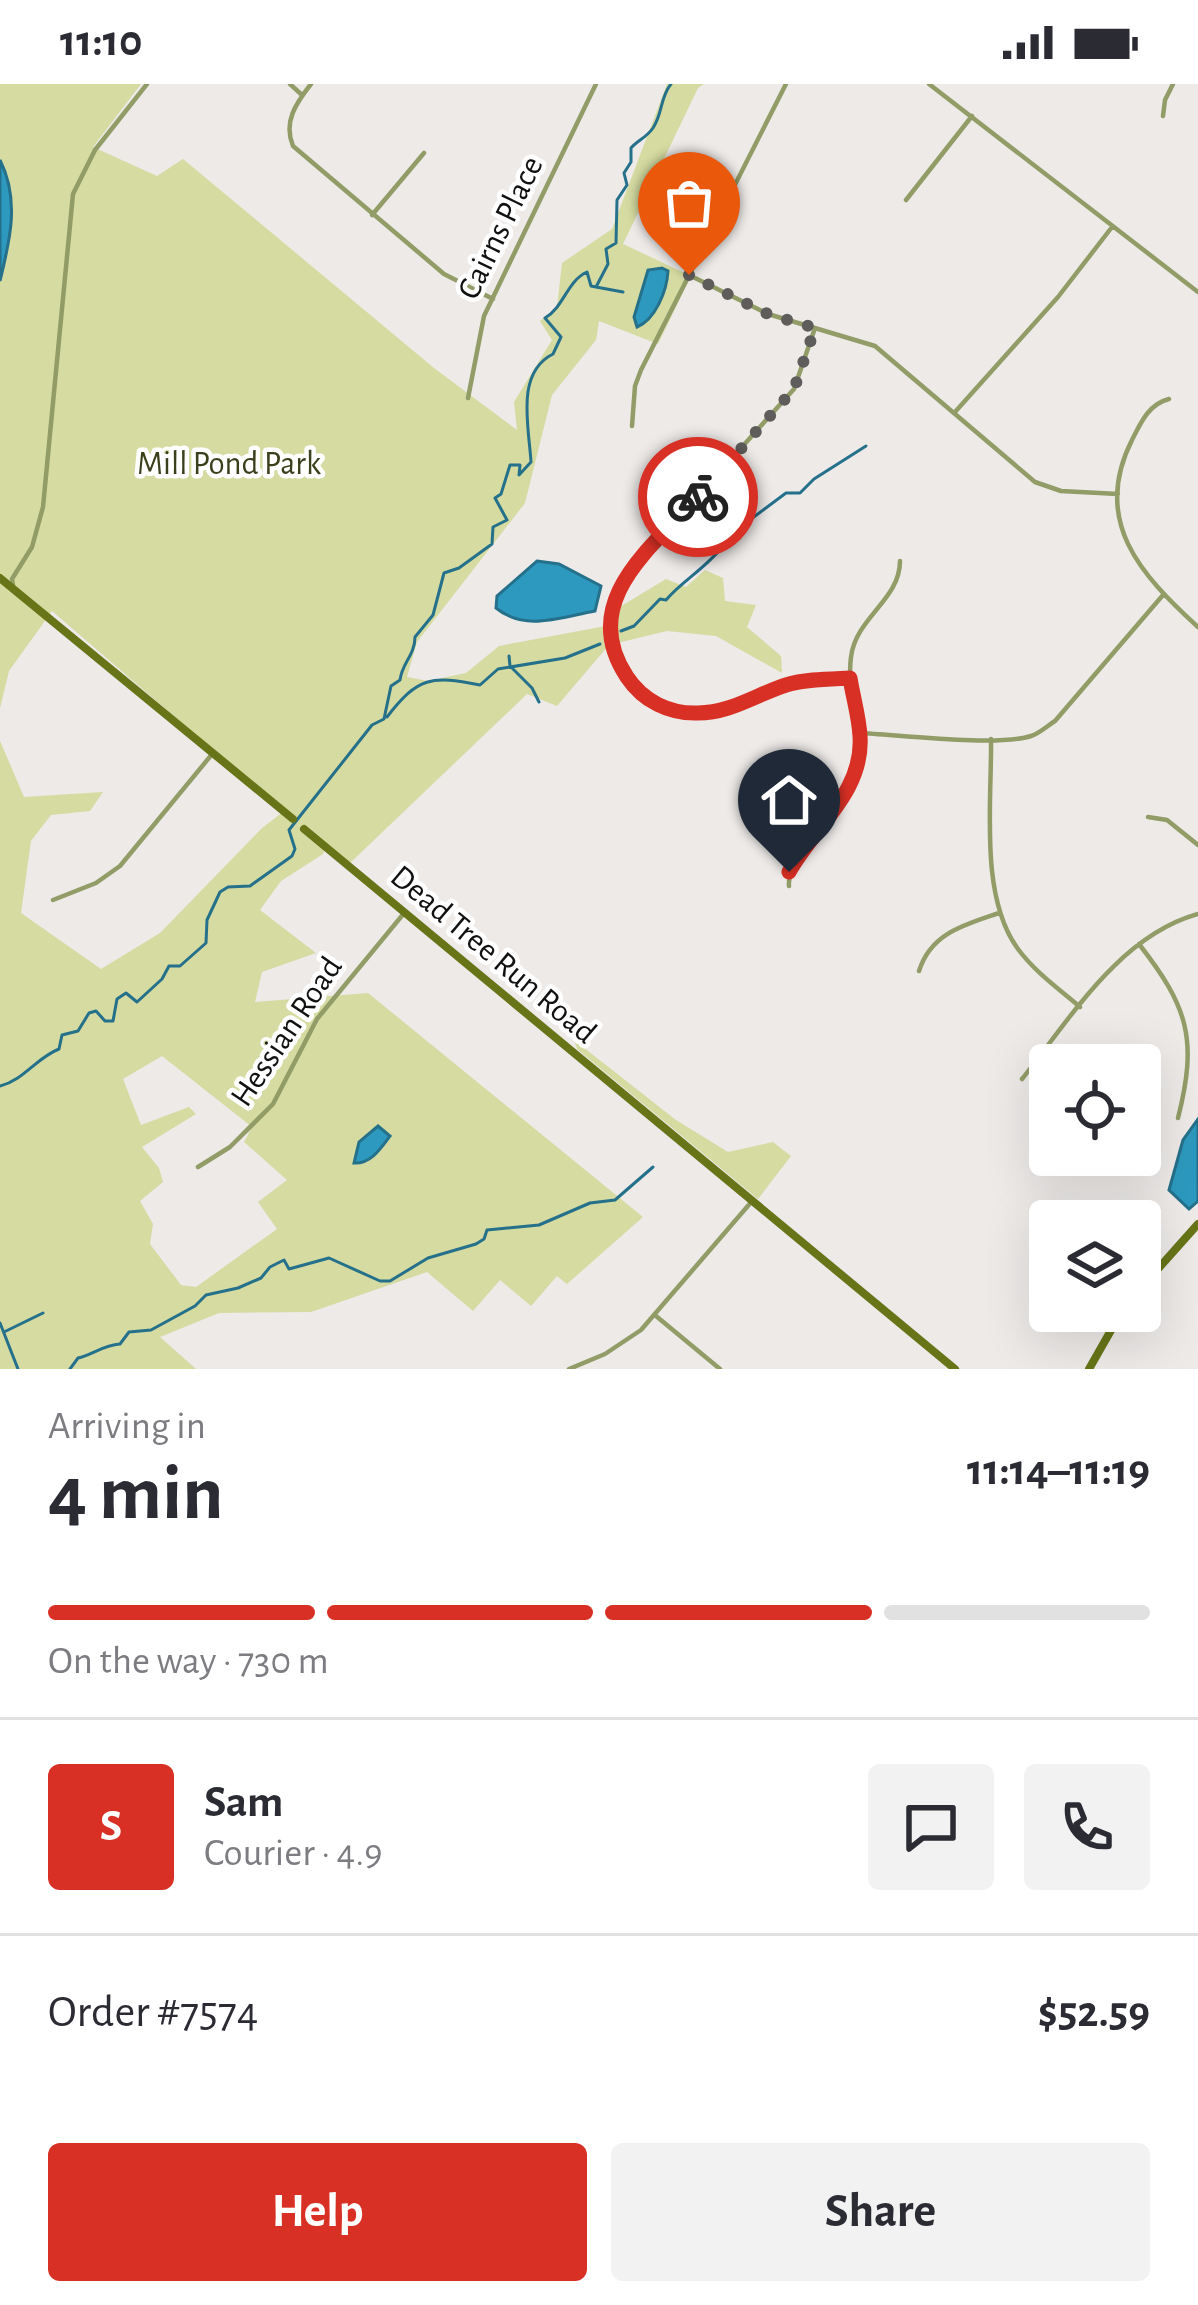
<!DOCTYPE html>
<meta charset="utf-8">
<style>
body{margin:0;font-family:"Alegreya Sans",sans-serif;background:#f2f2f3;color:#2b2b33;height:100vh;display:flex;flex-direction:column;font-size:45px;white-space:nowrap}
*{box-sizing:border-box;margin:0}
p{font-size:39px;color:#7c7c81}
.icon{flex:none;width:66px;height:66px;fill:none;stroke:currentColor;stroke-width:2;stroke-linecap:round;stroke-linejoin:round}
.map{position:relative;height:1285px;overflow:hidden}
.details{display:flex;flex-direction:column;background:#fff;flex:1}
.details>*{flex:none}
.buttons{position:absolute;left:1029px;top:960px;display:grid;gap:24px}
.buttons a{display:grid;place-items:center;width:132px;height:132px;border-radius:12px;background:#fff;box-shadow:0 12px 48px #0002;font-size:60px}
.pin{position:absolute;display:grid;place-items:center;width:102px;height:102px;color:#fff;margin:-123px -51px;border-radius:50% 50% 50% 0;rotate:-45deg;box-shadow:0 0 12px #0007}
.pin .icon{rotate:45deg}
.courier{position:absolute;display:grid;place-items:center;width:120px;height:120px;margin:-60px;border:9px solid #d93025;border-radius:50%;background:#fff;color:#222;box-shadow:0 3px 15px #0007}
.summary em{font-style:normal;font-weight:700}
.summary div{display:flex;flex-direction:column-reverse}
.summary{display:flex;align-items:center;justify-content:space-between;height:204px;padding:0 48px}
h1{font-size:78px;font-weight:700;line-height:90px}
.bar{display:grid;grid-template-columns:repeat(4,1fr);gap:18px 12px;align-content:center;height:144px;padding:0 48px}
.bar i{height:15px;border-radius:9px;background:#e1e1e2}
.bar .current{background:#d93025}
.bar p{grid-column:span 4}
.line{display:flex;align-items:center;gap:30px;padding:0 48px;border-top:3px solid #e1e1e2}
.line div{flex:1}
.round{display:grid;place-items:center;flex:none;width:126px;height:126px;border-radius:12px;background:#f2f2f3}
.cta{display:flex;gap:24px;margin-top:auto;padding:24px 48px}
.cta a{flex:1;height:138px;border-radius:12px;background:#d93025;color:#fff;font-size:48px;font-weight:700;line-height:138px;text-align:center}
.cta a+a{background:#f2f2f3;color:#2b2b33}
.status{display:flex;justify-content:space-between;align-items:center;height:84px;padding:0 60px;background:#fff;direction:ltr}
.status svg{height:33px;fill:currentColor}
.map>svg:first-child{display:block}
.green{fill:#d5dba1;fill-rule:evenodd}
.water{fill:#2d99be;stroke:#25708a;stroke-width:3}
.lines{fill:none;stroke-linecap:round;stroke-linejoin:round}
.stream{stroke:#25708a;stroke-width:3}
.street{stroke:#919c66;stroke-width:4.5}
.secondary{stroke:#677518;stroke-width:8}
.done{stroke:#5f5d5c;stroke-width:12;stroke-dasharray:0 21.6}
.route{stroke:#d93025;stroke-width:15}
.labels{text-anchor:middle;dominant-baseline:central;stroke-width:9;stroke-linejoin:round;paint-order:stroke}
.street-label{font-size:33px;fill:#121111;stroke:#fff}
.park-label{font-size:33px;fill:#3c3f1b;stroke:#fff}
</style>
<div class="status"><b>11:10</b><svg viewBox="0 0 49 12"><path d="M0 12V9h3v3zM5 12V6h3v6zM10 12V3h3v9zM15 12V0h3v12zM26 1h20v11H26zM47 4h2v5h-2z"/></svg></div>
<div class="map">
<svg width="1198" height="1285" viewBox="0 0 1198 1285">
<rect width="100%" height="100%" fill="#edeae8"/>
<path class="green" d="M 0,0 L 141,0 L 93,63 L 157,92 L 183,75 L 434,284 L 517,346 L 514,318 L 552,256 L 540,237 L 557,223 L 562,179 L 612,145 L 667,0 L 704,0 L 698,4 L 623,160 L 691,192 L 658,260 L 599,237 L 596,256 L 552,311 L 525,419 L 417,558 L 407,593 L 428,597 L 466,589 L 499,562 L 611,541 L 613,527 L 666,495 L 686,503 L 705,486 L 723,494 L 725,517 L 756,521 L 747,543 L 781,572 L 782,589 L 716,552 L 667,547 L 609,561 L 557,622 L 527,610 L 349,780 L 326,762 L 323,770 L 281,797 L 260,826 L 316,869 L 262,888 L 255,918 L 368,909 L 643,1133 L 567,1200 L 557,1192 L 531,1222 L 500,1196 L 473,1227 L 427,1188 L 311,1228 L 219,1229 L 160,1253 L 196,1285 L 0,1285 L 0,657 L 24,713 L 103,708 L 90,727 L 51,731 L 31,757 L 21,829 L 101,885 L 160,849 L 261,745 L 284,727 L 52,527 L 9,587 L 0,624 ZM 162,972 L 252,1043 L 244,1058 L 287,1096 L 258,1118 L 277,1145 L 196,1203 L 181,1201 L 150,1160 L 153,1140 L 140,1117 L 163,1098 L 159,1084 L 142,1063 L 196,1030 L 189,1023 L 141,1041 L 123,995 Z
M 574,956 L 676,1036 L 728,1068 L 773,1058 L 791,1072 L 758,1115 L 577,965 Z"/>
<path class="water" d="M 0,76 C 20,116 10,156 0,197 Z
M 662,184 L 668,187 C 667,207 655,236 637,243 L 634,233 L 648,186 Z
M 537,477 L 559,480 L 601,502 L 595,527 C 561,533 525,548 496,524 L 497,512 Z
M 1198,1035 L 1198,1117 L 1189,1125 L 1169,1106 L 1183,1056 Z
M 378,1042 L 390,1052 C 381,1064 371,1080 354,1079 L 359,1058 Z"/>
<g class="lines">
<path class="stream" d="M 596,203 L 623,208
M 726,458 L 731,450 L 786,409 L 800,409 L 814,395 L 866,362
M 621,547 L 634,542 L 660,515 L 666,516 C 682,497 706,484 723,462
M 509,572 L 510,582 L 532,604 L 539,618
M 387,633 C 418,593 431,591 480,601 L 498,585 L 565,574 L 600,560
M 0,1002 C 24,996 36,974 59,965 L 62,951 L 78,947 L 89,929 L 96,927 L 105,937 L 113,937 L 117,915 L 126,909 L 137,918 L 162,895 L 169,882 L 180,882 L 206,859 L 207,836 L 220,808 L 228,803 L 250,802 L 292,772 L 295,765 L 289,746 L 372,641 L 384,635 L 391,602 L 400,596 C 402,579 415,571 415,553 L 433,531 L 444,489 L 459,484 L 492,460 L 493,443 L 507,436 L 495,414 L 501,410 L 510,381 L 520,381 L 519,391 L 531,378 C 529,343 515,289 553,270 L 561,253 L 545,234 C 564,223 567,197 587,188 L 591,202 L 596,203 L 608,180 L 606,165 L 616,159 L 617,116 L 627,101 L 624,89 L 631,78 L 631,64 C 638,56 646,54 653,44 C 663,29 660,13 671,0
M 0,1239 L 18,1285
M 4,1248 L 43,1229
M 70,1285 L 78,1274 C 92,1271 103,1261 120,1260 L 129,1248 L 151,1246 L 195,1222 L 206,1211 L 238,1204 L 261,1194 L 270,1183 L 284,1176 L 289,1185 L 329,1174 L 380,1197 L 390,1197 L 428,1174 L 476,1160 L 484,1155 L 487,1146 L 539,1141 L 590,1119 L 615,1116 L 653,1083"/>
<path class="street" d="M 290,0 L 302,11
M 311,0 C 296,19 283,38 293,62 L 444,190 L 493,215
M 929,0 L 1198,208
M 1163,32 L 1165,16 L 1173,0
M 906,116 L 972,32
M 372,131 L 424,69
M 689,191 L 768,230 L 875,262 L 1035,398 L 1061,407 L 1118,410
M 815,244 L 794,305 L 622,497 C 609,526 605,557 622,585 C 645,621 684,638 726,626 C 750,620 770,604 795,599 C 812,595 832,595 850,594
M 468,314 L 484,232 L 596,0
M 1169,315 C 1149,320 1141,338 1132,356 C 1091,437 1141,491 1198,543
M 955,328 L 1058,213 L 1112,143
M 632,342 L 635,302 L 641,286 L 786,0
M 13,501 L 12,495 L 32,463 L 43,423 L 73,110 L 95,66 L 147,0
M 860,649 C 900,651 998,663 1031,652 C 1040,649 1047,642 1055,637 L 1163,511
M 991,655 C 992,718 979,812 1018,865 C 1035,888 1059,905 1080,923
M 1148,733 L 1167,736 L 1198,761
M 789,802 C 786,773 835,729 850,701 C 872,657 845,618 851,573 C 856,533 900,516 900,477
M 53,816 L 96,799 L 120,782 L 213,669
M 1139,860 C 1188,923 1198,955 1178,1034
M 919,887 C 931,849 964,841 999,829
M 1022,995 C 1070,935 1119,852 1198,830
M 198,1083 L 230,1063 L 273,1020 L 317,935 L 405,828
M 656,1232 L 720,1285
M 569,1285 L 605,1270 L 641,1246 L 753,1116"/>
<path class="secondary" d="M 0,494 L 293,735
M 304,745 L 955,1285
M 1140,1205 L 1198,1140
M 1089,1285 L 1122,1227"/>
</g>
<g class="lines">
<path class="done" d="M 689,191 L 768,230 L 815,244 L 794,305 L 698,413"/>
<path class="route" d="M 698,413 C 651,464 577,518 627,593 C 643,617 669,630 698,629 C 730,629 755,611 786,601 C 806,595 829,595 850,594 C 853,613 859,633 860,652 C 864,708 814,743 789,788"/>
</g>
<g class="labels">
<g class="street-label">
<text transform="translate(501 144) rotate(-64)">Cairns Place</text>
<text transform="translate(493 871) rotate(40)">Dead Tree Run Road</text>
<text transform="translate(287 948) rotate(-56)">Hessian Road</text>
</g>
<g class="park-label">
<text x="229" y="380">Mill Pond Park</text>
</g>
</g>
</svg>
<div class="buttons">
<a><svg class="icon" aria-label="locate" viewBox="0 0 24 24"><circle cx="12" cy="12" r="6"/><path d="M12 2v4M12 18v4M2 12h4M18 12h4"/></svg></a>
<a><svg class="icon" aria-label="layers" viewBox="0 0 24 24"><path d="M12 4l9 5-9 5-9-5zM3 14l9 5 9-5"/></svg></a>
</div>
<div class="pin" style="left:689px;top:191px;background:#ea580c"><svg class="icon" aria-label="bag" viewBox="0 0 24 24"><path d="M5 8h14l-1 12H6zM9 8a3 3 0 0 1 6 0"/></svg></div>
<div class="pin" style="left:789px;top:788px;background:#1f2937"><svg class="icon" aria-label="home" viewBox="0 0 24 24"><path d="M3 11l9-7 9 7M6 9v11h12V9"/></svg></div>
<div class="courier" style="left:698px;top:413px"><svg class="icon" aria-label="bike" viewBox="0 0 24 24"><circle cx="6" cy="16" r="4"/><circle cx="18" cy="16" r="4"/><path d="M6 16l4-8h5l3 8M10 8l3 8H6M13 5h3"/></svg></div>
</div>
<section class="details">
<div class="summary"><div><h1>4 min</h1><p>Arriving in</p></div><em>11:14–11:19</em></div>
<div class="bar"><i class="current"></i><i class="current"></i><i class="current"></i><i></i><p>On the way · 730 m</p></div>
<div class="line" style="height:216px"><b class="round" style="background:#d93025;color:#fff">S</b><div><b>Sam</b><p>Courier · 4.9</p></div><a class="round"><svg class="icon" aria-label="chat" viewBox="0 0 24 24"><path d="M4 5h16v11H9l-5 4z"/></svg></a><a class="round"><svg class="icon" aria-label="phone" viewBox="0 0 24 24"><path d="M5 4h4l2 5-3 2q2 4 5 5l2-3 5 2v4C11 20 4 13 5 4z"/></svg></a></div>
<div class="line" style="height:156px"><div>Order #7574</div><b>$52.59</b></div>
<div class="cta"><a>Help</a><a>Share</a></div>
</section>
